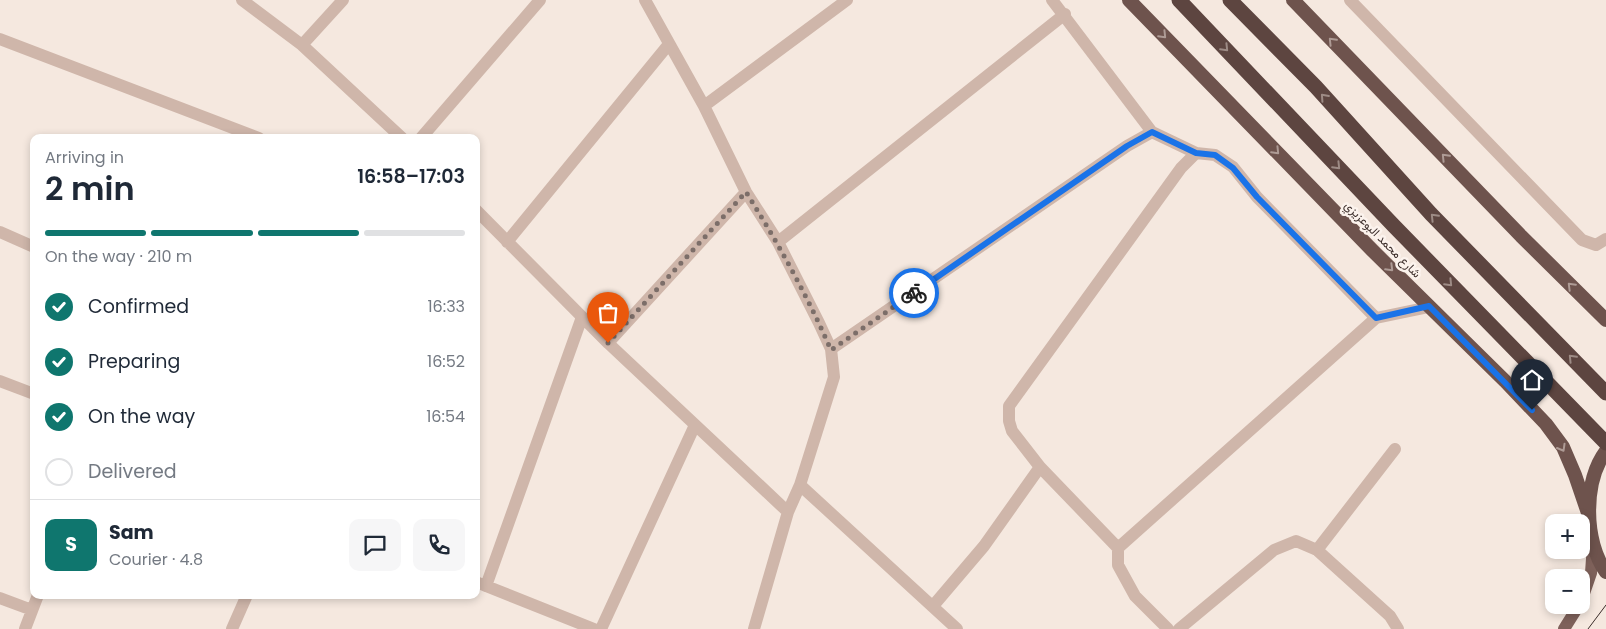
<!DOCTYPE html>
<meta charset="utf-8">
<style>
body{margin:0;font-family:Poppins,Vazirmatn,sans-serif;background:#f6f6f7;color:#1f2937;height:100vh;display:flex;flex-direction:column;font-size:19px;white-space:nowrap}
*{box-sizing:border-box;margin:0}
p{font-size:16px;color:#747a83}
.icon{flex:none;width:28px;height:28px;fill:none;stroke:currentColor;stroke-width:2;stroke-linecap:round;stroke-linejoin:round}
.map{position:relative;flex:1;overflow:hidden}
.sheet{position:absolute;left:30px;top:134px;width:450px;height:465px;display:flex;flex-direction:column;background:#fff;border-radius:10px;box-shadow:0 2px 8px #0003}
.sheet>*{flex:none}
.fabs{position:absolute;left:1545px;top:514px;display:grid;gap:10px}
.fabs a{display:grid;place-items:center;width:45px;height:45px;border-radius:10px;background:#fff;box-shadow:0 2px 8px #0003;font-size:25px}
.pin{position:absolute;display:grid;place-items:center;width:42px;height:42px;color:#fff;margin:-51px -21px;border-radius:50% 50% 50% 0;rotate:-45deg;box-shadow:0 0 5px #0007}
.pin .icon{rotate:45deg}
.courier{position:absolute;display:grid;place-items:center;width:50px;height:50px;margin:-25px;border:4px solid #1a73e8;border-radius:50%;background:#fff;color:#222;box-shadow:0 1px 6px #0007}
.headline em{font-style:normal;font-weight:600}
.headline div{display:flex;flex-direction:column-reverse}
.headline{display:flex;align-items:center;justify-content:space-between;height:85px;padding:0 15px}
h1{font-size:32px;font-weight:600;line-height:38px}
.bar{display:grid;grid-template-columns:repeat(4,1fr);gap:8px 5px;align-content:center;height:60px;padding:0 15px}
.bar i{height:6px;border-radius:4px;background:#e0e1e3}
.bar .active{background:#0f766e}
.bar p{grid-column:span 4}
.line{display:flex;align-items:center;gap:12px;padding:0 15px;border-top:1px solid #e0e1e3}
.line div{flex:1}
.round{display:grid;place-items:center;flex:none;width:52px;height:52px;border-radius:10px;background:#f6f6f7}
ol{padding:0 15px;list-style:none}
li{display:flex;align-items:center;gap:15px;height:55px}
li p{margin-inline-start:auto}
li .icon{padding:5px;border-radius:50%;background:#0f766e;color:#fff;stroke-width:4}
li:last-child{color:#747a83}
li i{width:28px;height:28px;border:2px solid #e0e1e3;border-radius:50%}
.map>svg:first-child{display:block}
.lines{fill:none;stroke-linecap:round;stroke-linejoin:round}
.service{stroke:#cfb6aa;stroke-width:12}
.minor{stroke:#cfb6aa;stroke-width:12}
.primary{stroke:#7e615a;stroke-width:12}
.trunk{stroke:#6e534d;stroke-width:14}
.motorway{stroke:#5d4540;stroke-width:15}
.tram{stroke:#3b2d2a;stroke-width:1}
.oneway{stroke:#ae9b95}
.oneway2{stroke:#9d8b85}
.done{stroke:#7c6e69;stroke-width:5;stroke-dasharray:0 9}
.route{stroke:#1a73e8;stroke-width:6}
.labels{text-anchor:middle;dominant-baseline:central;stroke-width:5;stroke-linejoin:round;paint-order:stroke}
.street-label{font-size:12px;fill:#3b2d2a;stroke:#fcf3ed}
</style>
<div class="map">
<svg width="1606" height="629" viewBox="0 0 1606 629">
<rect width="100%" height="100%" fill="#f5e8df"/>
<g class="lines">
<path class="service" d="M 1350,0 L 1582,240 L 1596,245 L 1606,239
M 1317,550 L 1395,449"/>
<path class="minor" d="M 242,0 L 302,45 L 402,138
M 645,0 L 704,106 L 746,192 L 778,242 L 819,323 L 831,349 L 834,377 L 800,485 L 788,512 L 754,629
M 1052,0 L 1152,132
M 0,39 L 259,138
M 302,45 L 343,0
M 704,106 L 847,0
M 421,138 L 540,0
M 476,210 L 608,343 L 788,512
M 0,232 L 34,247
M 507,242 L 669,44
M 778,242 L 1065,14
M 608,343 L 746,192
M 831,349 L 1127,146 L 1152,132 L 1196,153
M 0,381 L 34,394
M 800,485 L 957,629
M 1118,548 L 1040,467 L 1012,431 L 1009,421 L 1009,406 L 1181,168 L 1196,153 L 1215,155 L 1233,167 L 1257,197 L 1376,318
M 476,582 L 594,629
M 486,586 L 582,317
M 0,598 L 32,610
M 933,606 L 984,546 L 1040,467
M 25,629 L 38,595
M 232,629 L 247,595
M 601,629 L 695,425
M 1168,629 L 1135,596 L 1118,565 L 1118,548 L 1376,318 L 1429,307
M 1179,629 L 1274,550 L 1296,541 L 1317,550 L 1390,616 L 1398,629"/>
<path class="primary" d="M 1581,602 L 1591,573 L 1593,544
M 1564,629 L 1579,605"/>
<path class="trunk" d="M 1129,0 L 1372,250 L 1505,381 L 1546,424 L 1563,447 L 1575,475 L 1589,516
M 1293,0 L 1521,236 L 1606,320
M 1606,451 C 1583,482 1584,542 1606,572"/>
<path class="motorway" d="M 1179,0 L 1394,226 L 1606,443
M 1230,0 L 1316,87 L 1431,214 L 1606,393"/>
<path class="tram" d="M 1588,629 L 1606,605"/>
</g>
<defs><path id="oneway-chevron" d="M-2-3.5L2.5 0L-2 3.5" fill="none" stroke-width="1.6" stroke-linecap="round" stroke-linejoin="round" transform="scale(1.25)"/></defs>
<g class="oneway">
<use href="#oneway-chevron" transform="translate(1163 35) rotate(46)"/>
<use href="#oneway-chevron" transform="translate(1332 41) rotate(-134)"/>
<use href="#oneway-chevron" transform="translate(1276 151) rotate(46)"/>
<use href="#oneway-chevron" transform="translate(1445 157) rotate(-134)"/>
<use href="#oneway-chevron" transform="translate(1390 268) rotate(45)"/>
<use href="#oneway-chevron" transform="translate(1571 286) rotate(-135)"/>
<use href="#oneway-chevron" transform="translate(1562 448) rotate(60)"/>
</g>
<g class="oneway2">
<use href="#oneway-chevron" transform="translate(1225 48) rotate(46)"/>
<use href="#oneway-chevron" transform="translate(1324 97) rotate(-132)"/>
<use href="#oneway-chevron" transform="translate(1337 166) rotate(46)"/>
<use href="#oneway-chevron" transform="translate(1434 217) rotate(-134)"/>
<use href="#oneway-chevron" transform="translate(1449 283) rotate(46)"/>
<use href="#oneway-chevron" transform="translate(1572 358) rotate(-134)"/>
</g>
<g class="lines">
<path class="done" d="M 608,343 L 746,192 C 778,243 807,295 831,350 L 914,293"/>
<path class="route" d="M 914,293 L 1127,146 L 1152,132 L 1196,153 L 1215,155 L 1233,168 L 1257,197 L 1376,318 L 1429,306 L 1532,410"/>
</g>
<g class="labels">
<g class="street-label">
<text transform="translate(1383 239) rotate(45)">شارع محمد البوعزيزي</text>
</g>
</g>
</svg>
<div class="fabs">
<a>+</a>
<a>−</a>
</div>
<div class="pin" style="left:608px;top:343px;background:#ea580c"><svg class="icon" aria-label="bag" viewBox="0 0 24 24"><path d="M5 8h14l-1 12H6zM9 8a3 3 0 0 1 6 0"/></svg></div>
<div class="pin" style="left:1532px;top:410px;background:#1f2937"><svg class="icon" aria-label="home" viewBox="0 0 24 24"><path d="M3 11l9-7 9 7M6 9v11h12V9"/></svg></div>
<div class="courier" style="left:914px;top:293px"><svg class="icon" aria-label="bike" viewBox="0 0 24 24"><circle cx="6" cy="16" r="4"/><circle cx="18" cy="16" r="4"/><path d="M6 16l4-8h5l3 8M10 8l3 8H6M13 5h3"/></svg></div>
<section class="sheet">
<div class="headline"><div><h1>2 min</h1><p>Arriving in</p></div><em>16:58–17:03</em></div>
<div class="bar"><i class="active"></i><i class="active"></i><i class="active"></i><i></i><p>On the way · 210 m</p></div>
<ol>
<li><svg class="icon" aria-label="check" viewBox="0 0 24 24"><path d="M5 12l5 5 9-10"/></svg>Confirmed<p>16:33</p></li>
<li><svg class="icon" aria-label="check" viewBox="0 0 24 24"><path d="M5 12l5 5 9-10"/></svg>Preparing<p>16:52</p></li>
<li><svg class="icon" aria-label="check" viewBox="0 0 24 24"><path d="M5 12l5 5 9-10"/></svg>On the way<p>16:54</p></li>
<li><i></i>Delivered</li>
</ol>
<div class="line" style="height:90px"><b class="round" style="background:#0f766e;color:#fff">S</b><div><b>Sam</b><p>Courier · 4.8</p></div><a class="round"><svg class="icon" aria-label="chat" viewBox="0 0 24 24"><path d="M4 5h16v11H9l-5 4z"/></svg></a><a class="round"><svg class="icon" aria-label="phone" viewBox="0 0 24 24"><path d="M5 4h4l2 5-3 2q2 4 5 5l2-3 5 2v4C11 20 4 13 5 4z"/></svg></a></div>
</section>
</div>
